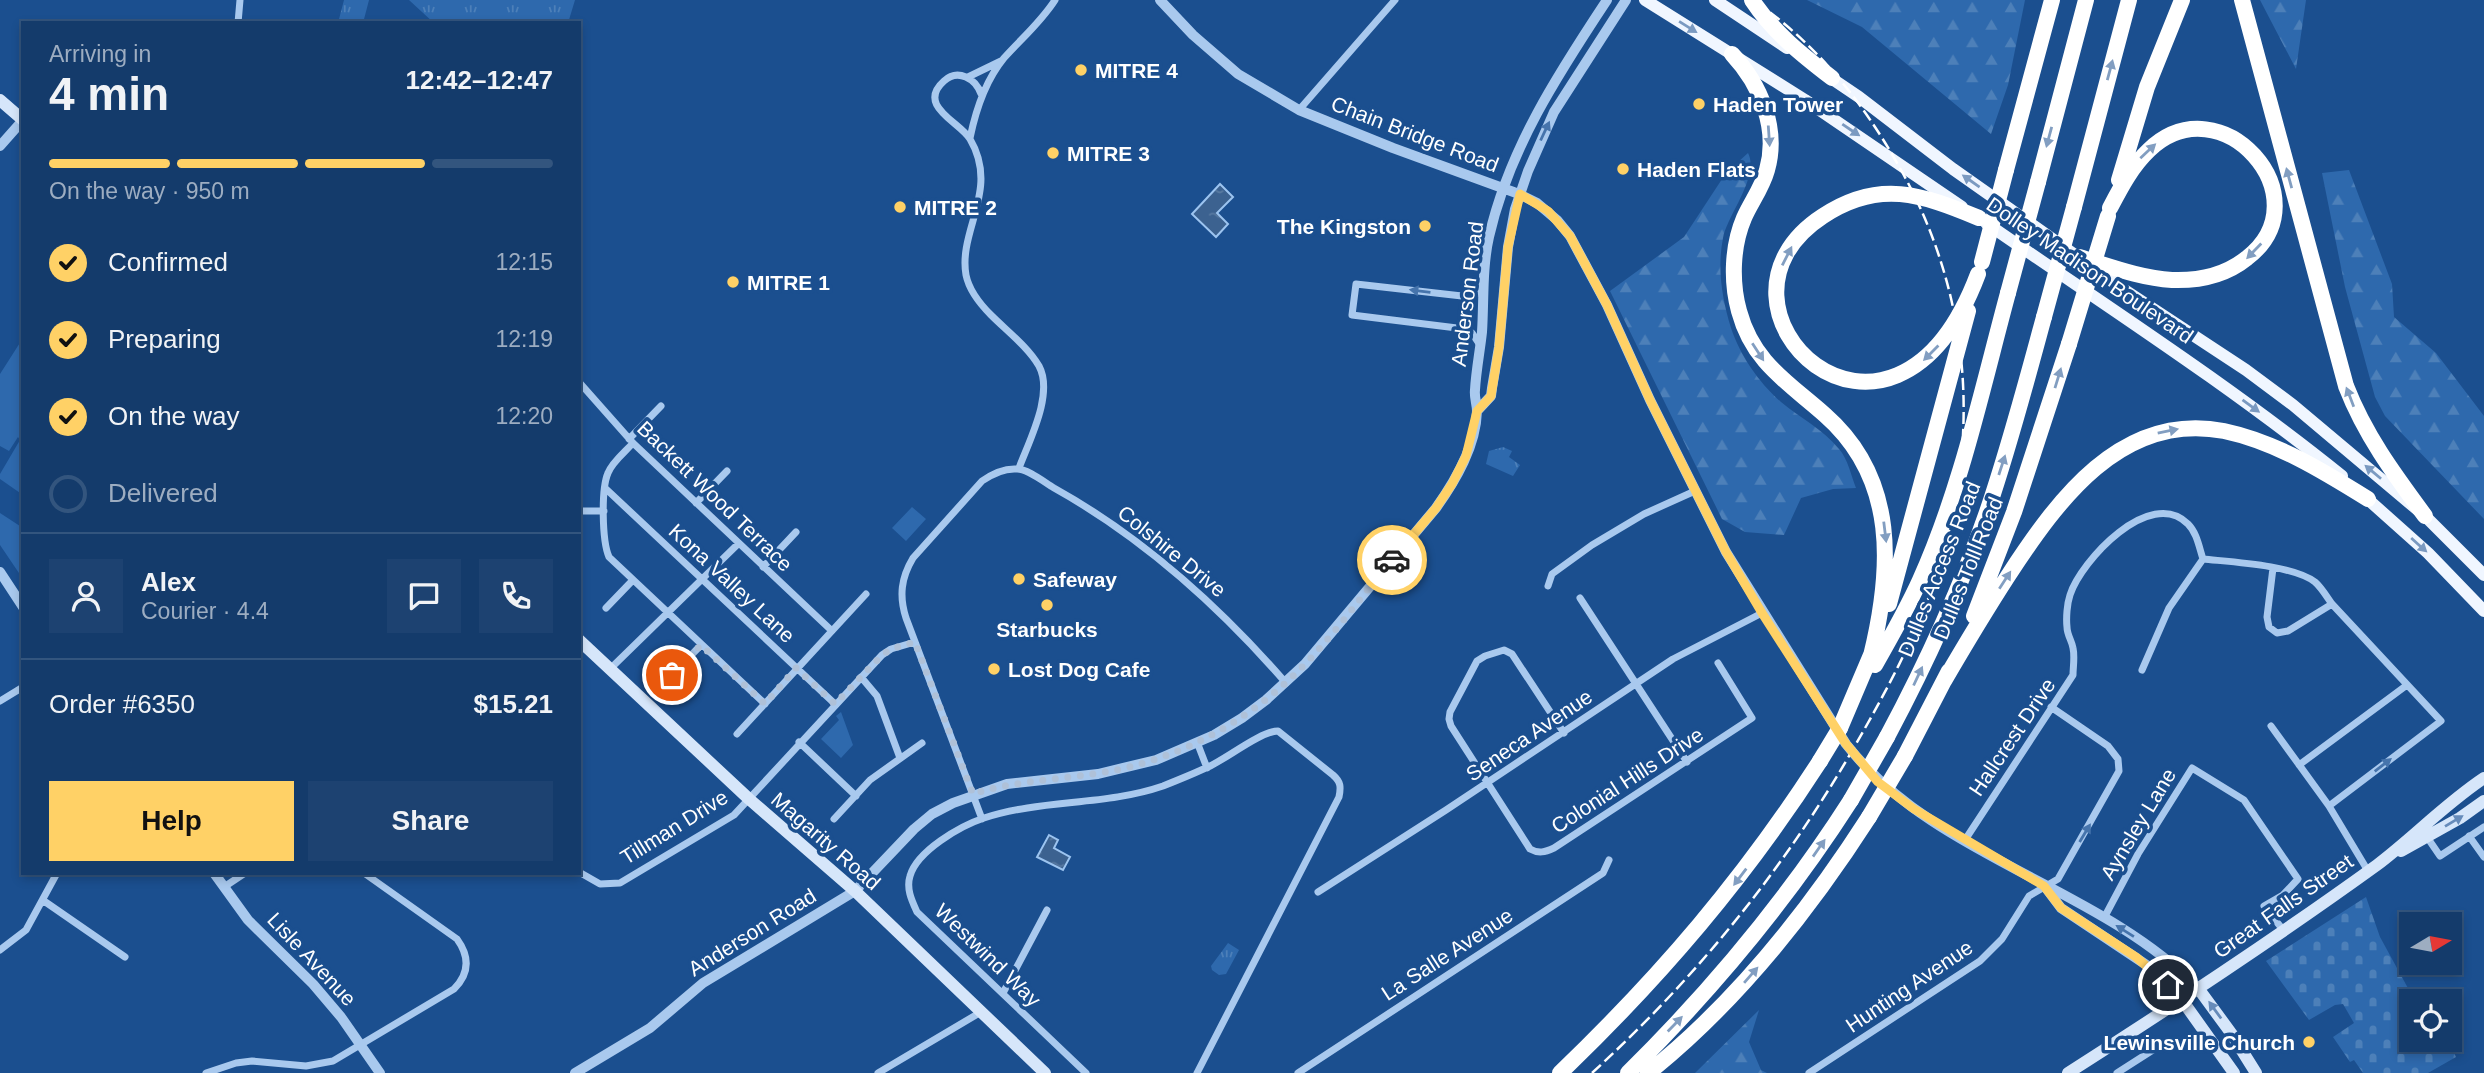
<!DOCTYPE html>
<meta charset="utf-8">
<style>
body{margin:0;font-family:Helvetica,sans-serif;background:#1d4271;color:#f1f3f6;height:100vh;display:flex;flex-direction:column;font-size:26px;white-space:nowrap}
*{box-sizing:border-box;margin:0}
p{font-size:23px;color:#9dadc1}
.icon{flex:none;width:38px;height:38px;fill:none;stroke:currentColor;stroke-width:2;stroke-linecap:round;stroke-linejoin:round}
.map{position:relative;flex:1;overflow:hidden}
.details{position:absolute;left:21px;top:21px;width:560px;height:854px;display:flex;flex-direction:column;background:#143b6b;border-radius:0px;box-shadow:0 4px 10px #0003,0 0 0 2px #33557e}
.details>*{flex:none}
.needle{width:46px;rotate:80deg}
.controls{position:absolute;left:2399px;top:912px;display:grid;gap:14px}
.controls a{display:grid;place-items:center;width:63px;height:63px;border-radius:0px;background:#143b6b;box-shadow:0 4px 10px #0003,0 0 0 2px #33557e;font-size:35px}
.pin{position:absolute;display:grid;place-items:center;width:60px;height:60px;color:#fff;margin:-30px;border:4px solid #fff;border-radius:50%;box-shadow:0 2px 7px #0007}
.courier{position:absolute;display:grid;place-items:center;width:70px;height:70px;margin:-35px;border:5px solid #ffd166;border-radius:50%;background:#fff;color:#222;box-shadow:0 2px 9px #0007}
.summary em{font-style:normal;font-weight:700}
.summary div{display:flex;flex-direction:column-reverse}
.summary{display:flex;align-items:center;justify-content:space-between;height:119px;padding:0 28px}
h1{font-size:46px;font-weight:700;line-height:52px}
.bar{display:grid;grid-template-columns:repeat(4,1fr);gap:10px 7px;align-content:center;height:84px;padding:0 28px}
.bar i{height:9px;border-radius:5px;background:#33557e}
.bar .selected{background:#ffd166}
.bar p{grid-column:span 4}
.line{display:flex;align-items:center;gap:18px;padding:0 28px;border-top:2px solid #33557e}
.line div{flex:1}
.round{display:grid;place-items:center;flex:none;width:74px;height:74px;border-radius:0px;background:#1d4271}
ol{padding:0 28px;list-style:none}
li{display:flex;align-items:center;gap:21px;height:77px}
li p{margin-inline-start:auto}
li .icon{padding:7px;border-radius:50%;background:#ffd166;color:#111;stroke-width:4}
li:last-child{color:#9dadc1}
li i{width:38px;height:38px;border:4px solid #33557e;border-radius:50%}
.button{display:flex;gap:14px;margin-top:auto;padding:14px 28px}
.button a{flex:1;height:80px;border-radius:0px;background:#ffd166;color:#111;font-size:28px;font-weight:700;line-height:80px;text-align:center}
.button a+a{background:#1d4271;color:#f1f3f6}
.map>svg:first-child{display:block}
.green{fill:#2e69ad}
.forest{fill:url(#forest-firs)}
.cemetery{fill:url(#cemetery-stones)}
.park{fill:url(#park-tufts)}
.water{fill:url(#water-ripples);stroke:#9cc4f0;stroke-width:2}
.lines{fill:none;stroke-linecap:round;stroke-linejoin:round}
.minor{stroke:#a9c9ee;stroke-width:7}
.tertiary{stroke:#a9c9ee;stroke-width:10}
.secondary{stroke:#d6e6fa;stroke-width:12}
.primary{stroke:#f0f6ff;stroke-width:12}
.motorway{stroke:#fff;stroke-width:16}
.rail{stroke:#fff;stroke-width:2.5;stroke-dasharray:12 5;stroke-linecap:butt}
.motorway-bridge{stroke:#fff;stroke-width:16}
.oneway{fill:#7b9ac1}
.oneway2{fill:#829ec1}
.oneway3{fill:#4674ac}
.oneway4{fill:#668bba}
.done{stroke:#afc1d8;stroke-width:7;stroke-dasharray:0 12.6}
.route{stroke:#ffd166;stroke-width:9}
.poi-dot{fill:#ffd166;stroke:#1b4f8f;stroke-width:2.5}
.labels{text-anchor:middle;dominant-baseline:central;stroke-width:7;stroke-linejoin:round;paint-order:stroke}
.poi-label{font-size:21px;font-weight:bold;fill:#fff;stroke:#1b4f8f;text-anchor:start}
.street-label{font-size:21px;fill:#fff;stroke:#1b4f8f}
</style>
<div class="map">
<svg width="2484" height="1073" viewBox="0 0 2484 1073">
<defs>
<pattern id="forest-firs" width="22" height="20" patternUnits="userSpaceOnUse" patternTransform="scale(1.75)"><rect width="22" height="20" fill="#2e69ad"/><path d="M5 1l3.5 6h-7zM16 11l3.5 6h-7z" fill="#4d80b9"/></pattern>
<pattern id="cemetery-stones" width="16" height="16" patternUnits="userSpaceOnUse" patternTransform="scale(1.75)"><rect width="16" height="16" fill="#2e69ad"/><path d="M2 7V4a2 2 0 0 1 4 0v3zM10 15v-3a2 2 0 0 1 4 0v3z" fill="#4d80b9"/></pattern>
<pattern id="park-tufts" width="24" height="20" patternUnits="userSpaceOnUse" patternTransform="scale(1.75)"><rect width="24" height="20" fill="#2e69ad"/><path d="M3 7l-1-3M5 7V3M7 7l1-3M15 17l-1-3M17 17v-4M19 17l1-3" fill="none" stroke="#4d80b9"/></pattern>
<pattern id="water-ripples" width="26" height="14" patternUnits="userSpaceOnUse" patternTransform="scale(1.75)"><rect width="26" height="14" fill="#3c6290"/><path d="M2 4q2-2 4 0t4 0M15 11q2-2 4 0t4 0" fill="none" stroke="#597aa1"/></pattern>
</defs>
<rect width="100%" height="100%" fill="#1b4f8f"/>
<path class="green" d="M 23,338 L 23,495 L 0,479 L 0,474 L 20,440 L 18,437 L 9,451 L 0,446 L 0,374 Z
M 912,507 L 926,519 L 906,541 L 892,528 Z
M 0,513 L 23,528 L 23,579 L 0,545 Z
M 841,712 L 853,745 L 841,758 L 821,739 L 839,720 L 836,716 Z"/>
<path class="forest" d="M 1807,0 L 2025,0 L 2008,85 L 1991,134 L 1862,27 Z
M 2261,0 L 2306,0 L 2296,69 L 2260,0 Z
M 1748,153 C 1760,176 1727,216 1723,238 C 1717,268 1722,299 1731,328 C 1740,355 1759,383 1781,402 C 1801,419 1822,428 1839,449 C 1848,459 1851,476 1856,488 L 1833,489 L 1801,498 L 1784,535 L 1745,532 L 1722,519 L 1610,291 L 1684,237 L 1726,173 Z
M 2349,170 L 2392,284 L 2394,317 L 2436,353 L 2484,416 L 2484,519 L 2385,416 L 2375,397 L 2345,287 L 2322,173 Z
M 1759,1010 L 1749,1042 L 1761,1070 L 1767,1073 L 1695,1073 Z"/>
<path class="cemetery" d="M 2366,897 L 2380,937 L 2415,1001 L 2412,1001 L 2412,1040 L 2448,1040 L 2456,1057 L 2428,1073 L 2363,1073 L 2354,1060 L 2350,1062 L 2333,1037 L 2354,1023 L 2343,1004 L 2335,1005 L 2309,1020 L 2266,961 Z"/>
<path class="park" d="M 344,0 L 369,0 L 363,23 L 338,23 Z
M 409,0 L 575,0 L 568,23 L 434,23 Z
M 1503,447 L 1512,451 L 1509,457 L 1520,465 L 1513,476 L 1486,464 L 1489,451 Z
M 1228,943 L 1239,950 L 1226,974 L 1219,975 L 1212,970 L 1211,966 Z"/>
<path class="water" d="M 1220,184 L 1233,197 L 1217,213 L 1228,224 L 1216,237 L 1192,214 Z
M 1049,835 L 1058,840 L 1054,848 L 1070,857 L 1063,870 L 1037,857 Z"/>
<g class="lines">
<path class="minor" d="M 238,23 L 240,0
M 968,77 L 1001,61
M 981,94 C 976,79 958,68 944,81 C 916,106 960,122 970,139 C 1000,190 958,230 966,275 C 969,290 980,304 991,315 C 1007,331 1028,347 1039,366 C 1054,394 1029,441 1019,468
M 1299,110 L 1395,0
M 970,138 C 976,109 985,81 1004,58 C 1021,39 1041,22 1055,0
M 1480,345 L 1472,333 L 1465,329 L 1352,315 L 1356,284 L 1462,296 L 1478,293 L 1484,287
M 579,382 L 633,443 L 831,630
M 629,439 L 661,406
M 633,443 C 625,452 612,462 608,473 C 601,489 602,541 609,557 L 765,704
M 605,488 L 835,704
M 696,503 L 727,471
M 579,511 L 604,511
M 2203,559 C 2231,562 2293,565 2315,582 C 2321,587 2327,597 2332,604 L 2441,721 L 2329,806
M 763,567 L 796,532
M 2273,568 L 2267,617 L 2269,627 L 2277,633 L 2288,631 L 2332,604
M 1548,586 L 1552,574 L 1592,545 L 1644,514 L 1695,491
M 1580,598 L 1687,762
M 606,608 L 632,581
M 610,669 L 738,544
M 2142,670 L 2169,608 L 2203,559
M 672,675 L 701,645
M 861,677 L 877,696 L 900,758
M 0,701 L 23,687
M 2271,726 L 2329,806 L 2368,871
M 1564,733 L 1512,654 L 1504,650 L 1485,656 L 1477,661 L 1450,712 L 1449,719 L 1451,726 L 1530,849 C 1539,854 1545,852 1554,848 L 1752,718 L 1718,663
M 737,734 L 866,594
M 799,742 L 856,796
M 1197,742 L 1207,768
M 2299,765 L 2407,685
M 834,819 L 870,780 L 922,743
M 982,819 L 906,618 C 899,596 901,578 913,558 L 982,481 C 992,474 1004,468 1017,469 C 1028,469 1044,482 1054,488 C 1144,538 1219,606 1286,683
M 2469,836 L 2484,857
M 2427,837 L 2440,856 L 2484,827
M 1965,840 L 2073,675 C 2073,667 2075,657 2073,648 C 2072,641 2067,635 2067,627 C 2066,618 2067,604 2070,595 C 2081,561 2150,486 2188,524 C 2197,533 2199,547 2203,559
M 579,872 L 600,884 L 620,883 L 734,815 L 882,655 L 891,649 L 915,642
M 224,887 L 245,873
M 1318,892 L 1446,810 L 1673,659 L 1762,613
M 44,901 L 125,957
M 2104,918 L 2138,854 L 2192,768 L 2244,800 L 2298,879 L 2283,895 L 2264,906 L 2284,931
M 0,950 L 26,930 L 57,873
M 1003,993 L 1047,910
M 206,1073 L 236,1063 L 252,1061 L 306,1066 L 333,1061 L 454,989 C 469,974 470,957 457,939 L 364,873
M 878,1073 L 981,1012
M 1086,1073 L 917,912 C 912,901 906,889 910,876 C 917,851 960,826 984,818 C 1042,799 1105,806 1163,786 C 1178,780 1193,774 1208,767 C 1226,759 1261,731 1278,731 L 1333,775 C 1341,782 1341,787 1339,797 L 1197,1073
M 1298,1073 L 1603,873 L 1609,860
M 1809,1073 L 1980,961 L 2002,939 L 2029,896 L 2058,879 L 2119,771 L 2118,759 L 2108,746 L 2051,707
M 2117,1073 L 2156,1048"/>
<path class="tertiary" d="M 1160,0 L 1193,35 L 1238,74 L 1299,110 L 1393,148 L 1519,194 L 1537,203 L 1557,220 L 1570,236 L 1607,305 L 1650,400 L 1726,552 L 1846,744 C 1936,859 2097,885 2198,988
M 0,146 L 23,120
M 1477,411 L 1491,396 L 1492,388 L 1499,347 L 1508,247 L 1515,209 L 1528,171 L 1554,112 L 1626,0
M 0,572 L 23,607
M 214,873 L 248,920 L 313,984 L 341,1017 L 380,1073
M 2046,888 L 2061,908 L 2154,970 L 2182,1000
M 575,1073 L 650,1028 L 703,983 L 855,891 L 914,829 L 932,814 L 953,803 L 1007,784 L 1098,774 L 1156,760 L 1214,735 L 1242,718 L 1266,700 L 1305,664 L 1436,508 C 1456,480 1476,446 1477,411 C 1477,404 1474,397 1475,390 C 1476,371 1480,351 1482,332 C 1484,300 1482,268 1489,237 C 1509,149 1558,74 1607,0"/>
<path class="secondary" d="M 0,100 L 23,120
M 579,640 L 749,799 L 855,891 L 1045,1073
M 2401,851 L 2460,818 L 2484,801
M 2198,988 L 2231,1033 L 2256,1073
M 2182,1000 L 2234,1073
M 2068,1073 C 2173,1006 2276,938 2377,865 C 2414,837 2445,804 2484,778"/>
<path class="primary" d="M 1645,0 L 1805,100 L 1962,207
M 1715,0 L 1787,48
M 1825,74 L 1859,97 L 1953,169 L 2126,291 L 2246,370 L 2293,405 L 2425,516 L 2484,575
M 1986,223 C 2106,306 2228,384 2342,476
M 2363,495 L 2428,553 L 2484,611"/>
<path class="motorway" d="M 1752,0 C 1773,32 1802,55 1832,78
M 2242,0 L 2346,386 C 2365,435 2394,474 2425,516
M 1732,54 C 1760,84 1779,128 1767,170 C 1762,188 1751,202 1744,218 C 1732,246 1731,282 1739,311 C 1753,363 1788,382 1825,415 C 1898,479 1892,570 1871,656
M 2006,170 L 2052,0
M 2119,180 L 2147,87 L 2182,0
M 2038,182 L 2086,0
M 2074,207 L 2129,0
M 2079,257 C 2109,266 2140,278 2172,280 C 2200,281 2226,275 2247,258 C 2325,198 2221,81 2149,150 C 2132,166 2121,187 2110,208
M 1978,274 C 1891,505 1684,306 1823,216 C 1879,179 1921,194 1979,218
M 1889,604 L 1968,311
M 1974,616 L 2014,512 L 2069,344
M 1875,665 C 1891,637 1907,609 1920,580 C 1961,489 1982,389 2008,293
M 1944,681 C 1965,645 1986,610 2008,576 C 2057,501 2121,411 2224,431 C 2276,442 2323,471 2368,499
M 1840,728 L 1874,648
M 1887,737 C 1926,664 1960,590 1987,512 C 2009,448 2026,383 2044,317
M 1905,756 L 1949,671
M 1560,1073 C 1661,976 1744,879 1820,761
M 1628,1073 C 1712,990 1787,900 1851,800
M 1648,1073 C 1737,1002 1808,912 1869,817"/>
<path class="rail" d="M 1592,1073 C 1697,977 1785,868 1856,744 C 1888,688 1920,629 1939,567 C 1981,433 1970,293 1901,170 C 1864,103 1816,43 1753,0"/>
<path class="motorway-bridge" d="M 1982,262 L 2006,170
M 2008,293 L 2038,182
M 2044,317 L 2074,207
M 2069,344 L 2108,216
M 1820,761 L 1840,728
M 1851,800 L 1887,737
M 1869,817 L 1905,756"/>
</g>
<defs><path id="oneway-solid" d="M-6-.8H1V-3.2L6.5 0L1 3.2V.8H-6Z" transform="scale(1.75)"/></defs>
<g class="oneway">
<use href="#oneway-solid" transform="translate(1688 27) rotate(32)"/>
<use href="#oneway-solid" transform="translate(1851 130) rotate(34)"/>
<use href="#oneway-solid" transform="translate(1971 181) rotate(-145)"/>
<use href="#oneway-solid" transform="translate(2251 406) rotate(36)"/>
<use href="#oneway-solid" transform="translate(2373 472) rotate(-140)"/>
<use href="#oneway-solid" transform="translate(2419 545) rotate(42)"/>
</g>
<g class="oneway2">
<use href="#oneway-solid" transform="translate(2110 70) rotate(-75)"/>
<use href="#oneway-solid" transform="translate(1769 136) rotate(86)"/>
<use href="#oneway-solid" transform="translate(2049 137) rotate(105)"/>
<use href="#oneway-solid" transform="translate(2148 151) rotate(-43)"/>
<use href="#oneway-solid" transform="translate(2289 178) rotate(-105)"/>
<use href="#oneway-solid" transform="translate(2254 251) rotate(134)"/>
<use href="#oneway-solid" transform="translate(1787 256) rotate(-63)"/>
<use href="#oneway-solid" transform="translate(1758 352) rotate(57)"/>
<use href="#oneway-solid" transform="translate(1931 353) rotate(135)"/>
<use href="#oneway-solid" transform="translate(2058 378) rotate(-73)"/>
<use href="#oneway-solid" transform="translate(2350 397) rotate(-111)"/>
<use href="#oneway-solid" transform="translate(2168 431) rotate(-11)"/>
<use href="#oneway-solid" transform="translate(2002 465) rotate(-72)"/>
<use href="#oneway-solid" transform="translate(1885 532) rotate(83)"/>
<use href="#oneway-solid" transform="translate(2005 580) rotate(-57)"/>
<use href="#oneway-solid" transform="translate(1918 676) rotate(-65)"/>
<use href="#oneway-solid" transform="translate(1819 848) rotate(-55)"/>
<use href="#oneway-solid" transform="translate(1740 877) rotate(127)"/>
<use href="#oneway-solid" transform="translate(1751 975) rotate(-49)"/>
<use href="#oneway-solid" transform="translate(1675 1024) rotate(-46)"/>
</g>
<g class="oneway3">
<use href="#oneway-solid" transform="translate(1545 131) rotate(-65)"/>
<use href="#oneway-solid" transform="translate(1420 291) rotate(-173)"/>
<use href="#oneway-solid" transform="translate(2383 765) rotate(-38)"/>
<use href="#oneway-solid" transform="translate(2085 833) rotate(-59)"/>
<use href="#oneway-solid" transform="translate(2125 931) rotate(-148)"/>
</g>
<g class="oneway4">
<use href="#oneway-solid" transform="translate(2454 821) rotate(-31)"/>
<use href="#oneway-solid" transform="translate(2215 1010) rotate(-126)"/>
</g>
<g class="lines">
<path class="done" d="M 672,675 L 701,645 L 765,704 L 796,668 L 835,704 L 882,655 L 891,649 L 915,642 L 973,794 C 1023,778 1074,780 1125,768 C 1192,752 1255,716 1303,666 C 1335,634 1362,595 1392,560"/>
<path class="route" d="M 1392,560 L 1436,508 L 1452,484 L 1466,456 L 1477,411 L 1491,396 L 1499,347 L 1508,247 L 1520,194 L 1548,211 L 1570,236 L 1607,305 L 1650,400 L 1726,552 L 1762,613 L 1846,744 L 1878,782 L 1914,809 L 2044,886 L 2061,908 L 2136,957 L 2168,985"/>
</g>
<g class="poi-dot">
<circle cx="1081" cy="70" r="7"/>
<circle cx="1699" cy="104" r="7"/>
<circle cx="1053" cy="153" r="7"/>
<circle cx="1623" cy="169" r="7"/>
<circle cx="900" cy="207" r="7"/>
<circle cx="1425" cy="226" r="7"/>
<circle cx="733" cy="282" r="7"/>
<circle cx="1019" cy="579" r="7"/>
<circle cx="1047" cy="605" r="7"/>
<circle cx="994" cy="669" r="7"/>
<circle cx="2309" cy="1042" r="7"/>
</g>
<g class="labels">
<g class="poi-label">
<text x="1095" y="70">MITRE 4</text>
<text x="1713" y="104">Haden Tower</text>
<text x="1067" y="153">MITRE 3</text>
<text x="1637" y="169">Haden Flats</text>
<text x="914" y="207">MITRE 2</text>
<text x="1411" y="226" text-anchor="end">The Kingston</text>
<text x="747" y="282">MITRE 1</text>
<text x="1033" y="579">Safeway</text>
<text x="1047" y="629" text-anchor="middle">Starbucks</text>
<text x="1008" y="669">Lost Dog Cafe</text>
<text x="2295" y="1042" text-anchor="end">Lewinsville Church</text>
</g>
<g class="street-label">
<text transform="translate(1415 134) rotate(21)">Chain Bridge Road</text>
<text transform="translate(2090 270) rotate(34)">Dolley Madison Boulevard</text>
<text transform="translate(1467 294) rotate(-83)">Anderson Road</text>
<text transform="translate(715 496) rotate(44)">Backett Wood Terrace</text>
<text transform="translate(1172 551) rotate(39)">Colshire Drive</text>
<text transform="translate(1968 568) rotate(-68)">Dulles Toll Road</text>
<text transform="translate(1939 569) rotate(-68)">Dulles Access Road</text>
<text transform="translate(732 583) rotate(43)">Kona Valley Lane</text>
<text transform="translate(1529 735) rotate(-34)">Seneca Avenue</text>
<text transform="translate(2012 737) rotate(-56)">Hallcrest Drive</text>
<text transform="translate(1627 780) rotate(-33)">Colonial Hills Drive</text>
<text transform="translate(2138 824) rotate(-59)">Aynsley Lane</text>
<text transform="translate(674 827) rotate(-32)">Tillman Drive</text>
<text transform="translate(826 841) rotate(41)">Magarity Road</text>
<text transform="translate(2283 906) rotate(-35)">Great Falls Street</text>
<text transform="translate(752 932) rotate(-32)">Anderson Road</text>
<text transform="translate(1447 954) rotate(-33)">La Salle Avenue</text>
<text transform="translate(988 955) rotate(44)">Westwind Way</text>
<text transform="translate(312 959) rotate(47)">Lisle Avenue</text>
<text transform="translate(1909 986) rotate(-34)">Hunting Avenue</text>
</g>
</g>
</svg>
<div class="controls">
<a><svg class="needle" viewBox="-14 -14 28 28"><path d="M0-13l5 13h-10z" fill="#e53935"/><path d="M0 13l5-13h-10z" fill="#9dadc1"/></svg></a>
<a><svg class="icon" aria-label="locate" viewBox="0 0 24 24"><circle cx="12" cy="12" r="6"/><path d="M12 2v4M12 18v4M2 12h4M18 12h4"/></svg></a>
</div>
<div class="pin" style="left:672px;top:675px;background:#ea580c"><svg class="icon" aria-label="bag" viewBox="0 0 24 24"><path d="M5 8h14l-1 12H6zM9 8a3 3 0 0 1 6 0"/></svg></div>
<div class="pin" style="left:2168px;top:985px;background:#1f2937"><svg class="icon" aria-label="home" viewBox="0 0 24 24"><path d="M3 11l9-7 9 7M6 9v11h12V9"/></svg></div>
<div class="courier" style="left:1392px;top:560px"><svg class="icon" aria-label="car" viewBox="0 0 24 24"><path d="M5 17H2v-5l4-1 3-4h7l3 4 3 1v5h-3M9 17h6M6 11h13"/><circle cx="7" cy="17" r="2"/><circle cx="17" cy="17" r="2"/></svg></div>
<section class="details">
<div class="summary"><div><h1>4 min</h1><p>Arriving in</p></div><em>12:42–12:47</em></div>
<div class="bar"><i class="selected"></i><i class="selected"></i><i class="selected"></i><i></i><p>On the way · 950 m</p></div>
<ol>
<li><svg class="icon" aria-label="check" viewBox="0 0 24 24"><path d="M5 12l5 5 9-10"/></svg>Confirmed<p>12:15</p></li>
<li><svg class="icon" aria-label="check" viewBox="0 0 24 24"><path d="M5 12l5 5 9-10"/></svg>Preparing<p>12:19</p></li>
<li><svg class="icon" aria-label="check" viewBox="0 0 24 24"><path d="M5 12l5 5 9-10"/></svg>On the way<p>12:20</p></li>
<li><i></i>Delivered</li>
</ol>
<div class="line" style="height:126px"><a class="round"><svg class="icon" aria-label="person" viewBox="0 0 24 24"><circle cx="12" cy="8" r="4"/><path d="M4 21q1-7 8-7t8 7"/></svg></a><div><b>Alex</b><p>Courier · 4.4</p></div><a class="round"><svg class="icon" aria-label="chat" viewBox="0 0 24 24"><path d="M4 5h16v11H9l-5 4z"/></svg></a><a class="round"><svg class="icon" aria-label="phone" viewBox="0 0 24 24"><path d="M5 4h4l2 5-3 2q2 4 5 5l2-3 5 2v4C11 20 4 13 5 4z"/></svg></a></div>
<div class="line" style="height:91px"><div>Order #6350</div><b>$15.21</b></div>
<div class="button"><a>Help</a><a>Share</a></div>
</section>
</div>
